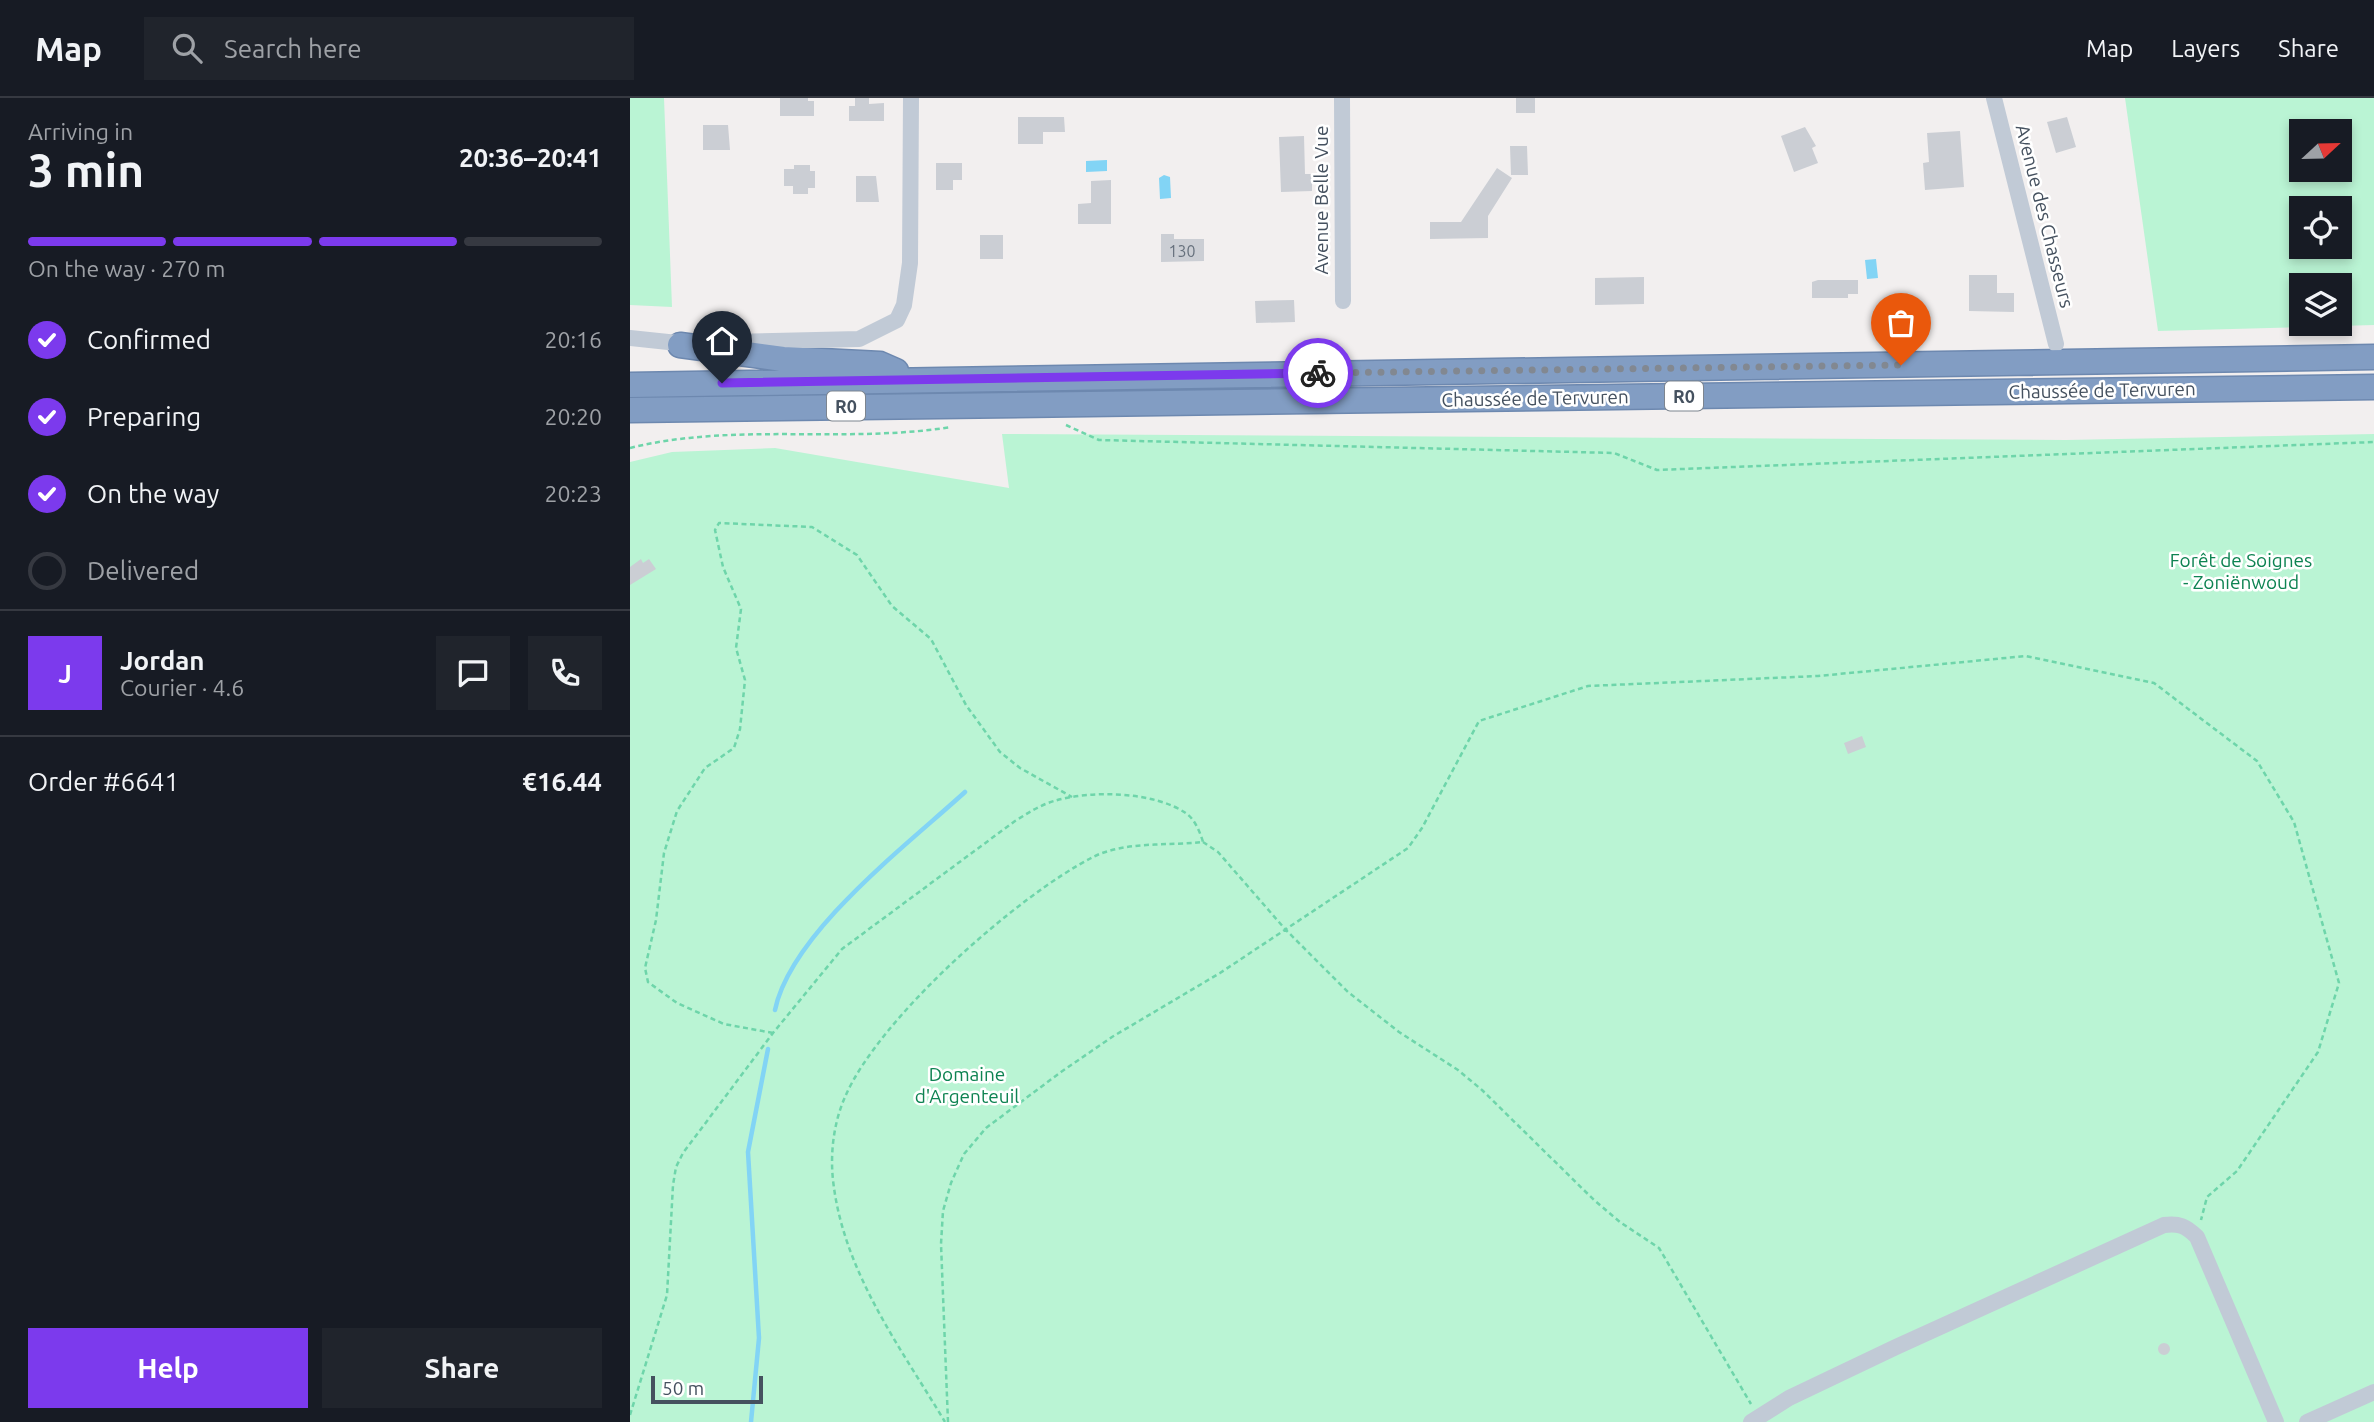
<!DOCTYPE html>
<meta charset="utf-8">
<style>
body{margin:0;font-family:Ubuntu,sans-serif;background:#20242c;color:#f1f3f6;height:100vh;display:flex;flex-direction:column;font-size:26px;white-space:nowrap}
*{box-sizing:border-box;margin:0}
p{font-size:23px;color:#9ea1a6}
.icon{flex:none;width:38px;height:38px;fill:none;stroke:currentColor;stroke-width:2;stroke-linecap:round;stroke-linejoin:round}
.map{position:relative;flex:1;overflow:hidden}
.sheet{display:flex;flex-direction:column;background:#171b24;width:630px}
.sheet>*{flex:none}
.needle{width:46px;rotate:68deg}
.buttons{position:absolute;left:1659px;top:21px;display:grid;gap:14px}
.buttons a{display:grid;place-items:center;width:63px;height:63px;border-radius:0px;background:#171b24;box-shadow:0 4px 10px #0003;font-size:35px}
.scale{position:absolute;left:21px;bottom:18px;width:112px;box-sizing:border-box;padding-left:7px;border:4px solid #45515f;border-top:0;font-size:19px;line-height:24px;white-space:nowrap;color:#45515f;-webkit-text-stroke:5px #fff;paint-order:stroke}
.pin{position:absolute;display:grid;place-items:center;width:60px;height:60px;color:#fff;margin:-72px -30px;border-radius:50% 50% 50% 0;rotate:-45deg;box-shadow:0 0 7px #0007}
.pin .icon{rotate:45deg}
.courier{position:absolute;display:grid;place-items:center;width:70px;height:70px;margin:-35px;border:5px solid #7c3aed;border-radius:50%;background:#fff;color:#222;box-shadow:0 2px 9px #0007}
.head em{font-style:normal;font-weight:600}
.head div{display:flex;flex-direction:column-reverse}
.head{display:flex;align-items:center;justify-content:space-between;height:119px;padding:0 28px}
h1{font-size:46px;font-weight:600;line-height:52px}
.bar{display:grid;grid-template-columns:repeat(4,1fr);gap:10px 7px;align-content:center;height:84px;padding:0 28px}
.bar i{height:9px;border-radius:5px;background:#363941}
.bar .current{background:#7c3aed}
.bar p{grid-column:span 4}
.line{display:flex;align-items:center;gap:18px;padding:0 28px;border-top:2px solid #363941}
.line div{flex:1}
.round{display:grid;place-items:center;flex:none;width:74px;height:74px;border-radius:0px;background:#20242c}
ol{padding:0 28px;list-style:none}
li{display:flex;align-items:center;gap:21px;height:77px}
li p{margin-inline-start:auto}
li .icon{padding:7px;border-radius:50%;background:#7c3aed;color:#fff;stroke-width:4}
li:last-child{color:#9ea1a6}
li i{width:38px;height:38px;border:4px solid #363941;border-radius:50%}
.cta{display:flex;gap:14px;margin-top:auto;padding:14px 28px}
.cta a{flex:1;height:80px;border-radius:0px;background:#7c3aed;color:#fff;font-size:28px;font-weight:600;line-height:80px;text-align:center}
.cta a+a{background:#20242c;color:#f1f3f6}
header{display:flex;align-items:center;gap:42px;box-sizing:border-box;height:98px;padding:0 35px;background:#171b24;border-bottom:2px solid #363941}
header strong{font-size:33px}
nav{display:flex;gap:38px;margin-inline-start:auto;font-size:24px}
.search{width:490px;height:63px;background:#20242c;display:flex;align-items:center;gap:18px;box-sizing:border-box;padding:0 24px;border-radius:0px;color:#9ea1a6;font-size:26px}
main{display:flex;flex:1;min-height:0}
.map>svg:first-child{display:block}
.green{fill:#baf4d4;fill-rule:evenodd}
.water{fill:#82d4f5}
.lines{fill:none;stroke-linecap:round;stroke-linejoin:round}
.stream{stroke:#82d4f5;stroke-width:4.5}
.building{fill:#cbced4}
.highway-casing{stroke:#6d88af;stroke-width:27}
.path{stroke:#6ed5aa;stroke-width:2.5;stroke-dasharray:5 3.5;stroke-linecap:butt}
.minor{stroke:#c1cad6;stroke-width:16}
.highway{stroke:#829dc3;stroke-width:24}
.done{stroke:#828891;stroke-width:7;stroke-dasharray:0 12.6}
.route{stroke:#7c3aed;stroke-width:9}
.labels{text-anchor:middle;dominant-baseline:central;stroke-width:5;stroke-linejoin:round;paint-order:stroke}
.number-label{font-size:16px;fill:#66707c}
.shield{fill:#fff;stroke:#7d858f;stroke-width:2}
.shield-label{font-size:18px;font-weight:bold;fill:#45515f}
.street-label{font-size:19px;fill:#45515f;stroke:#fff}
.park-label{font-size:19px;fill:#0e8352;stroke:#fff}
</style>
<header>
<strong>Map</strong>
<div class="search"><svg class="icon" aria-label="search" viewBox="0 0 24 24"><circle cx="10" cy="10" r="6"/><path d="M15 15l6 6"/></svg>Search here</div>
<nav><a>Map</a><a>Layers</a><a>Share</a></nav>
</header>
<main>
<section class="sheet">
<div class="head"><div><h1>3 min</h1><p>Arriving in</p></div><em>20:36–20:41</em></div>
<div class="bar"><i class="current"></i><i class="current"></i><i class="current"></i><i></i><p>On the way · 270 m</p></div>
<ol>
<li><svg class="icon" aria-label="check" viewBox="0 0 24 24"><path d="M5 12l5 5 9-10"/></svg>Confirmed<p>20:16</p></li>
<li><svg class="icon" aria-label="check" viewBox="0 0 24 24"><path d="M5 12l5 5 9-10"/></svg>Preparing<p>20:20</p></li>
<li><svg class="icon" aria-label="check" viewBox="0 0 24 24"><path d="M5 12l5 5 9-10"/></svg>On the way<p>20:23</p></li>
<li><i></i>Delivered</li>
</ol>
<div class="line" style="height:126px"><b class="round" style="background:#7c3aed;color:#fff">J</b><div><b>Jordan</b><p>Courier · 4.6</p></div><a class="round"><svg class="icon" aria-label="chat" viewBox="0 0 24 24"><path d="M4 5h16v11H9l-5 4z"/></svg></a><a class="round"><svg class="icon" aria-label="phone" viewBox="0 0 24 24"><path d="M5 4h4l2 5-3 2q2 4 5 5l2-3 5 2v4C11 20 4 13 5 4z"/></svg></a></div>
<div class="line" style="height:91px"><div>Order #6641</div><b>€16.44</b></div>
<div class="cta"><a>Help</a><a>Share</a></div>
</section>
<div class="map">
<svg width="1744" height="1324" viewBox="0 0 1744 1324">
<rect width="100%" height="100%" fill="#f2efef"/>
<path class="green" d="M 0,0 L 34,0 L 42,209 L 0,207 Z
M 1495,0 L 1744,0 L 1744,227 L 1528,233 ZM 1671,33 L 1710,33 L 1710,72 L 1671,72 ZM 1671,110 L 1710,110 L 1710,149 L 1671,149 ZM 1671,187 L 1710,187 L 1710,226 L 1671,226 Z
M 372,336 L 1436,342 L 1744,336 L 1744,1324 L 0,1324 L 0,364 L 42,354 L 145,350 L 379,390 Z"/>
<path class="water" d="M 477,62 L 477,73 L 456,74 L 456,63 Z
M 534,77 L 540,79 L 541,100 L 530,101 L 529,80 Z
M 1246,161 L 1248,180 L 1237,181 L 1235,162 Z"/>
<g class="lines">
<path class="stream" d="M 145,912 C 161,835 277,747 335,694
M 121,1324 L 129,1240 L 118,1054 L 138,951"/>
</g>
<path class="building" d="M 150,0 L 178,0 L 178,3 L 184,3 L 184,18 L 150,18 Z
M 225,0 L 239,0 L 239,6 L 254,5 L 254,23 L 219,23 L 219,8 L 225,8 Z
M 886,0 L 905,0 L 905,15 L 886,15 Z
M 388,19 L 434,19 L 435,34 L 413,34 L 413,46 L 388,46 Z
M 1437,19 L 1446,49 L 1426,55 L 1417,24 Z
M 73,27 L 98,27 L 100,52 L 73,52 Z
M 1175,29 L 1186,48 L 1182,50 L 1188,65 L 1164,74 L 1151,38 Z
M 1330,33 L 1334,89 L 1295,92 L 1293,65 L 1299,64 L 1297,35 Z
M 674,38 L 675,76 L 682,76 L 682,93 L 651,94 L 649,39 Z
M 880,48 L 897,48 L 898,77 L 881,77 Z
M 306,65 L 332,65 L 332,82 L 323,82 L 323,92 L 306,92 Z
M 164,67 L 180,67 L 180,73 L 185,73 L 185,90 L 178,90 L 178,96 L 163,96 L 163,88 L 154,88 L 154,71 L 164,71 Z
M 867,70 L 882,80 L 858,118 L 858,140 L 800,141 L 800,124 L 831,124 Z
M 226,78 L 246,78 L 249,104 L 226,104 Z
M 481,82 L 481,126 L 448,126 L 448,106 L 461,105 L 461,83 Z
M 531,136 L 544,136 L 544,141 L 574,141 L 574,163 L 531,164 Z
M 350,137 L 373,137 L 373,161 L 350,161 Z
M 1339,177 L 1367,177 L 1367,195 L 1384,195 L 1384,214 L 1339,213 Z
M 1014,179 L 1014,206 L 965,207 L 965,180 Z
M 1188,182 L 1228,182 L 1228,196 L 1218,196 L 1218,200 L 1182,200 L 1182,184 Z
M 664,202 L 665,224 L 626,225 L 625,203 Z
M 11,461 L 13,465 L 19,461 L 26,471 L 0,487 L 0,469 Z
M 1232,638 L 1236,649 L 1218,656 L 1214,645 Z
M1528 1251a6 6 0 1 1 12 0a6 6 0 1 1-12 0Z"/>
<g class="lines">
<defs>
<path id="highway" d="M 50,247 L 153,261 L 250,266 L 266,273
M 0,287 L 1744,259
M 0,312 L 1744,289"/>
</defs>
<use href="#highway" class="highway-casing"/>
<path class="path" d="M 436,327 L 469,342 L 984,355 L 1027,372 L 1744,344
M 0,350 C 105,324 215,346 321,329
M 573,744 L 588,754 L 655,831 L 718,894 L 769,934 L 828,972 L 852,992 L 964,1102 L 990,1124 L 1029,1150 L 1121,1306
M 143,935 L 94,926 L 47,905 L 18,884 L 15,870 L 26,822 L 34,755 L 47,713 L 75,670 L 104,650 L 110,631 L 115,582 L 106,550 L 111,511 L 93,469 L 85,432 L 89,425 L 182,429 L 227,457 L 262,508 L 301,541 L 336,607 L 370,654 L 390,670 L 442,699
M 0,1317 L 37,1197 L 43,1087 L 46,1069 L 53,1055 L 143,935 L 212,851 L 385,723 C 398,715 410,707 424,703 C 460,692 525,693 557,716 C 565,722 570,734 573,744 C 538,748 495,743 463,759 C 387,798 249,920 215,999 C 204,1024 200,1054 203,1082 C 213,1173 269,1247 315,1324
M 318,1324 L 311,1146 L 313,1113 L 321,1085 L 334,1056 L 356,1030 L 431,974 L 482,939 L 590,875 L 778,750 L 792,730 L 849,623 L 958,588 L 1188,578 L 1396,558 L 1524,585 L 1627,663 L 1664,724 L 1709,885 L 1688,954 L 1607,1073 L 1577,1099 L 1571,1122"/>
<path class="minor" d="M 712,0 L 713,203
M 1364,0 L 1426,246
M 0,240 L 57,246
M 96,244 L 229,241 L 267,222 L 274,207 L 280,165 L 281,0
M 1121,1324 L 1159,1300 L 1266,1249 L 1534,1127 C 1549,1125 1556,1128 1567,1139 L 1646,1324
M 1677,1324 L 1744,1294"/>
<use href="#highway" class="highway"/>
</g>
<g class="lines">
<path class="done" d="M 688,275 L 1271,267"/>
<path class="route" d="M 92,285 L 688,275"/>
</g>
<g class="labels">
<g class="number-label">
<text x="552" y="153">130</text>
</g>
<g class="shield">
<rect x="1035" y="283.5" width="38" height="29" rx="5"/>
<rect x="197" y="293.5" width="38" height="29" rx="5"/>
</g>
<g class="shield-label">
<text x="1054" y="298">R0</text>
<text x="216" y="308">R0</text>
</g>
<g class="street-label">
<text transform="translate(691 102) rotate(-90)">Avenue Belle Vue</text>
<text transform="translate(1415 118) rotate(76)">Avenue des Chasseurs</text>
<text transform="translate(1472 292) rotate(-1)">Chaussée de Tervuren</text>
<text transform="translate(905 300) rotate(-1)">Chaussée de Tervuren</text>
</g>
<g class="park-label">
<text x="1611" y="462">Forêt de Soignes<tspan x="1611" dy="22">- Zoniënwoud</tspan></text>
<text x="337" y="976">Domaine<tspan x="337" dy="22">d'Argenteuil</tspan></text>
</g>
</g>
</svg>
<div class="buttons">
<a><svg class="needle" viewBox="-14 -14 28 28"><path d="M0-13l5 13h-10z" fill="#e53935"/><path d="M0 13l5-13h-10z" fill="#9ea1a6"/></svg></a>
<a><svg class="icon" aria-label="locate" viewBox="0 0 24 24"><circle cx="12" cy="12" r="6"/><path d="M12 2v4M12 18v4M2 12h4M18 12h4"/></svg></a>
<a><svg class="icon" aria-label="layers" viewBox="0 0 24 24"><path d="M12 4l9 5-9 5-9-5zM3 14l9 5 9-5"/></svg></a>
</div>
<div class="scale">50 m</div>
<div class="pin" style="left:1271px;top:267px;background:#ea580c"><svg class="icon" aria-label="bag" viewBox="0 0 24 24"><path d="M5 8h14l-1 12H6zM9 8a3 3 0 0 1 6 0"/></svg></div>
<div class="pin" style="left:92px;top:285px;background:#1f2937"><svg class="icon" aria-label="home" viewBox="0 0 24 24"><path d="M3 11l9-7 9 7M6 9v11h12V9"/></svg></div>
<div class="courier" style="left:688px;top:275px"><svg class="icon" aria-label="bike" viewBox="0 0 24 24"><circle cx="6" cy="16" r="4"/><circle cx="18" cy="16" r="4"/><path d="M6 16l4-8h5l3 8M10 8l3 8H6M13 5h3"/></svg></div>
</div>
</main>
